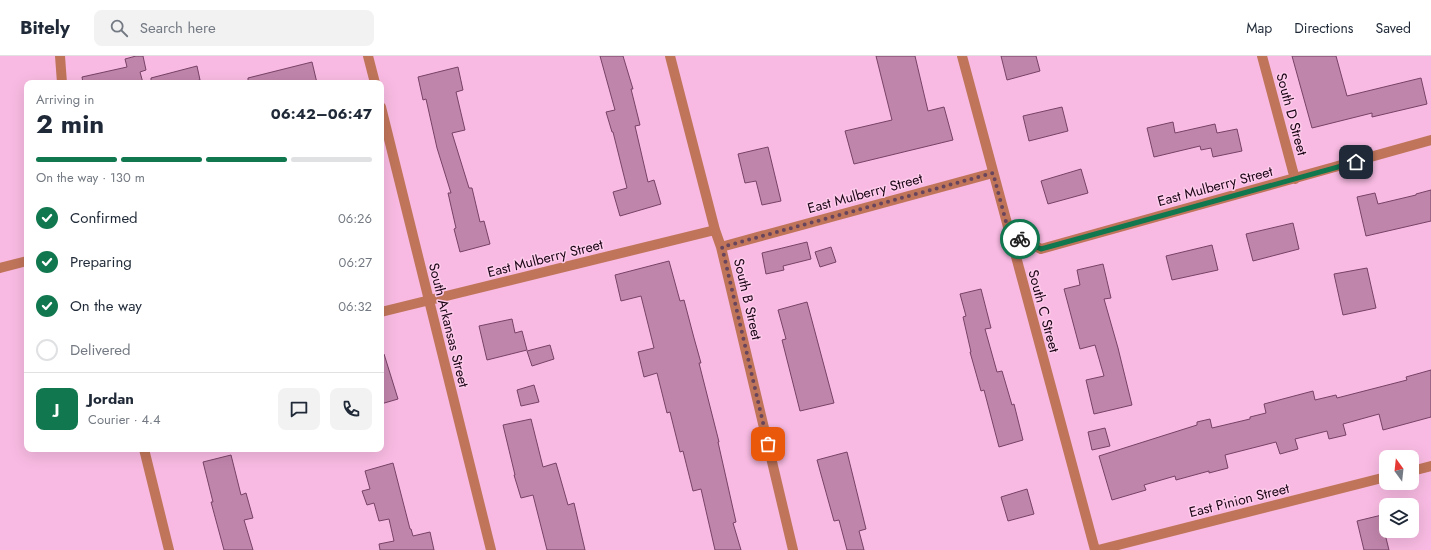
<!DOCTYPE html>
<meta charset="utf-8">
<style>
body{margin:0;font-family:Jost,sans-serif;background:#f2f2f3;color:#1f2937;height:100vh;display:flex;flex-direction:column;font-size:15px;white-space:nowrap}
*{box-sizing:border-box;margin:0}
p{font-size:13px;color:#747a83}
.icon{flex:none;width:22px;height:22px;fill:none;stroke:currentColor;stroke-width:2;stroke-linecap:round;stroke-linejoin:round}
.map{position:relative;flex:1;overflow:hidden}
.sheet{position:absolute;left:24px;top:24px;width:360px;height:372px;display:flex;flex-direction:column;background:#fff;border-radius:8px;box-shadow:0 4px 16px #0002}
.sheet>*{flex:none}
.needle{width:26px;rotate:345deg}
.controls{position:absolute;left:1379px;top:394px;display:grid;gap:8px}
.controls a{display:grid;place-items:center;width:40px;height:40px;border-radius:8px;background:#fff;box-shadow:0 4px 16px #0002;font-size:20px}
.pin{position:absolute;display:grid;place-items:center;width:34px;height:34px;color:#fff;margin:-17px;border-radius:8px;box-shadow:0 2px 6px #0006}
.courier{position:absolute;display:grid;place-items:center;width:40px;height:40px;margin:-20px;border:3px solid #11774f;border-radius:50%;background:#fff;color:#222;box-shadow:0 1px 5px #0007}
.head em{font-style:normal;font-weight:700}
.head div{display:flex;flex-direction:column-reverse}
.head{display:flex;align-items:center;justify-content:space-between;height:68px;padding:0 12px}
h1{font-size:26px;font-weight:700;line-height:30px}
.bar{display:grid;grid-template-columns:repeat(4,1fr);gap:6px 4px;align-content:center;height:48px;padding:0 12px}
.bar i{height:5px;border-radius:3px;background:#e0e1e3}
.bar .selected{background:#11774f}
.bar p{grid-column:span 4}
.line{display:flex;align-items:center;gap:10px;padding:0 12px;border-top:1px solid #e0e1e3}
.line div{flex:1}
.round{display:grid;place-items:center;flex:none;width:42px;height:42px;border-radius:8px;background:#f2f2f3}
ol{padding:0 12px;list-style:none}
li{display:flex;align-items:center;gap:12px;height:44px}
li p{margin-inline-start:auto}
li .icon{padding:4px;border-radius:50%;background:#11774f;color:#fff;stroke-width:4}
li:last-child{color:#747a83}
li i{width:22px;height:22px;border:2px solid #e0e1e3;border-radius:50%}
header{display:flex;align-items:center;gap:24px;box-sizing:border-box;height:56px;padding:0 20px;background:#fff;border-bottom:1px solid #e0e1e3}
header strong{font-size:19px}
nav{display:flex;gap:22px;margin-inline-start:auto;font-size:14px}
.search{width:280px;height:36px;background:#f2f2f3;display:flex;align-items:center;gap:10px;box-sizing:border-box;padding:0 14px;border-radius:8px;color:#747a83;font-size:15px}
.map>svg:first-child{display:block}
.building{fill:#c085ab;stroke:#774266}
.lines{fill:none;stroke-linecap:round;stroke-linejoin:round}
.minor{stroke:#c0755a;stroke-width:10}
.done{stroke:#68455c;stroke-width:4;stroke-dasharray:0 7.2}
.route{stroke:#11774f;stroke-width:5}
.labels{text-anchor:middle;dominant-baseline:central;stroke-width:3;stroke-linejoin:round;paint-order:stroke}
.street-label{font-size:14px;fill:#1a0614;stroke:#fecbec}
</style>
<header>
<strong>Bitely</strong>
<div class="search"><svg class="icon" aria-label="search" viewBox="0 0 24 24"><circle cx="10" cy="10" r="6"/><path d="M15 15l6 6"/></svg>Search here</div>
<nav><a>Map</a><a>Directions</a><a>Saved</a></nav>
</header>
<div class="map">
<svg width="1431" height="494" viewBox="0 0 1431 494">
<rect width="100%" height="100%" fill="#f8bae2"/>
<path class="building" d="M 136,0 L 143,0 L 146,14 L 140,16 L 143,27 L 83,27 L 82,21 L 127,11 L 125,3 Z
M 600,0 L 623,0 L 633,33 L 631,33 L 640,69 L 635,70 L 648,126 L 654,124 L 661,148 L 620,160 L 613,136 L 627,132 L 613,76 L 612,76 L 606,56 L 615,54 Z
M 876,0 L 915,0 L 928,55 L 944,51 L 953,84 L 854,108 L 845,75 L 892,64 Z
M 1001,0 L 1036,0 L 1040,15 L 1007,24 Z
M 1292,0 L 1336,0 L 1347,40 L 1421,22 L 1427,48 L 1372,61 L 1372,57 L 1312,72 Z
M 312,6 L 317,27 L 248,27 L 248,22 Z
M 197,10 L 200,24 L 188,27 L 151,27 L 151,22 Z
M 458,11 L 463,34 L 456,36 L 465,74 L 452,77 L 469,132 L 472,132 L 480,166 L 484,165 L 490,188 L 460,196 L 454,173 L 456,172 L 448,137 L 451,137 L 437,92 L 426,43 L 423,44 L 418,21 Z
M 1062,51 L 1068,75 L 1029,85 L 1023,60 Z
M 1173,66 L 1175,77 L 1215,68 L 1217,77 L 1237,73 L 1242,95 L 1213,101 L 1211,92 L 1201,94 L 1200,90 L 1154,101 L 1147,72 Z
M 768,91 L 781,145 L 762,149 L 756,125 L 745,127 L 738,98 Z
M 1081,113 L 1088,137 L 1048,148 L 1041,125 Z
M 1431,134 L 1431,165 L 1366,180 L 1357,141 L 1375,137 L 1378,148 L 1416,139 L 1416,138 Z
M 1293,167 L 1299,193 L 1253,205 L 1246,178 Z
M 807,186 L 811,203 L 783,210 L 784,214 L 766,218 L 762,197 Z
M 1212,189 L 1218,214 L 1172,224 L 1166,200 Z
M 831,191 L 836,206 L 820,211 L 815,196 Z
M 669,205 L 680,245 L 684,244 L 694,282 L 701,307 L 699,307 L 719,386 L 718,386 L 736,466 L 733,467 L 741,494 L 715,494 L 701,433 L 693,435 L 683,395 L 680,396 L 670,356 L 667,357 L 657,317 L 644,321 L 638,296 L 654,292 L 641,240 L 621,245 L 615,219 Z
M 1103,208 L 1111,242 L 1104,243 L 1118,292 L 1132,349 L 1094,358 L 1086,324 L 1104,320 L 1095,289 L 1080,293 L 1064,233 L 1080,229 L 1077,214 Z
M 1367,212 L 1376,252 L 1343,259 L 1334,218 Z
M 981,233 L 991,272 L 985,273 L 997,316 L 1002,315 L 1012,349 L 1014,348 L 1023,384 L 999,391 L 984,334 L 981,335 L 970,296 L 971,296 L 963,261 L 966,260 L 960,238 Z
M 807,246 L 834,347 L 800,355 L 782,284 L 786,283 L 778,254 Z
M 512,263 L 515,277 L 522,275 L 527,294 L 487,304 L 479,270 Z
M 550,289 L 554,303 L 532,310 L 527,295 Z
M 384,298 L 398,343 L 381,348 L 381,299 Z
M 1431,314 L 1431,361 L 1383,374 L 1379,358 L 1343,368 L 1346,379 L 1329,383 L 1327,375 L 1295,383 L 1298,393 L 1280,398 L 1276,386 L 1225,399 L 1228,412 L 1209,417 L 1209,415 L 1176,424 L 1175,420 L 1144,429 L 1146,434 L 1112,444 L 1099,400 L 1197,369 L 1197,366 L 1210,363 L 1212,372 L 1250,363 L 1250,361 L 1266,357 L 1264,348 L 1279,344 L 1313,335 L 1315,344 L 1336,339 L 1337,342 L 1407,324 L 1406,321 Z
M 534,329 L 539,346 L 521,350 L 517,334 Z
M 531,363 L 543,411 L 556,407 L 568,449 L 574,447 L 585,494 L 547,494 L 533,439 L 521,442 L 514,419 L 515,419 L 503,369 Z
M 1105,372 L 1110,390 L 1092,394 L 1088,376 Z
M 847,396 L 866,473 L 859,475 L 864,494 L 847,494 L 839,464 L 834,465 L 817,404 Z
M 231,399 L 241,439 L 246,437 L 253,462 L 244,464 L 253,494 L 224,494 L 211,446 L 213,446 L 203,406 Z
M 393,407 L 410,473 L 411,473 L 413,480 L 430,476 L 434,494 L 380,494 L 379,488 L 394,485 L 389,463 L 379,465 L 374,447 L 367,449 L 362,435 L 370,433 L 365,415 Z
M 1027,433 L 1034,458 L 1008,465 L 1001,441 Z
M 1386,458 L 1385,478 L 1389,494 L 1364,494 L 1357,465 Z"/>
<g class="lines">
<path class="minor" d="M 60,0 L 62,27
M 368,0 L 375,27
M 670,0 L 715,174 L 721,191 L 793,494
M 962,0 L 1095,494
M 1262,0 L 1295,123
M 381,51 L 491,494
M 1009,177 L 1041,193 L 1431,84
M 721,191 L 993,117
M 0,212 L 27,205
M 381,256 L 715,174
M 144,393 L 169,494
M 1412,415 L 1431,410
M 1098,494 L 1386,421"/>
</g>
<g class="lines">
<path class="done" d="M 768,388 L 722,191 L 993,117 L 1009,177 L 1020,183"/>
<path class="route" d="M 1020,183 L 1041,193 L 1356,106"/>
</g>
<g class="labels">
<g class="street-label">
<text transform="translate(1292 58) rotate(75)">South D Street</text>
<text transform="translate(1215 130) rotate(-15)">East Mulberry Street</text>
<text transform="translate(865 137) rotate(-15)">East Mulberry Street</text>
<text transform="translate(545 202) rotate(-14)">East Mulberry Street</text>
<text transform="translate(748 243) rotate(77)">South B Street</text>
<text transform="translate(1044 255) rotate(75)">South C Street</text>
<text transform="translate(449 269) rotate(76)">South Arkansas Street</text>
<text transform="translate(1239 444) rotate(-14)">East Pinion Street</text>
</g>
</g>
</svg>
<div class="controls">
<a><svg class="needle" viewBox="-14 -14 28 28"><path d="M0-13l5 13h-10z" fill="#e53935"/><path d="M0 13l5-13h-10z" fill="#747a83"/></svg></a>
<a><svg class="icon" aria-label="layers" viewBox="0 0 24 24"><path d="M12 4l9 5-9 5-9-5zM3 14l9 5 9-5"/></svg></a>
</div>
<div class="pin" style="left:768px;top:388px;background:#ea580c"><svg class="icon" aria-label="bag" viewBox="0 0 24 24"><path d="M5 8h14l-1 12H6zM9 8a3 3 0 0 1 6 0"/></svg></div>
<div class="pin" style="left:1356px;top:106px;background:#1f2937"><svg class="icon" aria-label="home" viewBox="0 0 24 24"><path d="M3 11l9-7 9 7M6 9v11h12V9"/></svg></div>
<div class="courier" style="left:1020px;top:183px"><svg class="icon" aria-label="bike" viewBox="0 0 24 24"><circle cx="6" cy="16" r="4"/><circle cx="18" cy="16" r="4"/><path d="M6 16l4-8h5l3 8M10 8l3 8H6M13 5h3"/></svg></div>
<section class="sheet">
<div class="head"><div><h1>2 min</h1><p>Arriving in</p></div><em>06:42–06:47</em></div>
<div class="bar"><i class="selected"></i><i class="selected"></i><i class="selected"></i><i></i><p>On the way · 130 m</p></div>
<ol>
<li><svg class="icon" aria-label="check" viewBox="0 0 24 24"><path d="M5 12l5 5 9-10"/></svg>Confirmed<p>06:26</p></li>
<li><svg class="icon" aria-label="check" viewBox="0 0 24 24"><path d="M5 12l5 5 9-10"/></svg>Preparing<p>06:27</p></li>
<li><svg class="icon" aria-label="check" viewBox="0 0 24 24"><path d="M5 12l5 5 9-10"/></svg>On the way<p>06:32</p></li>
<li><i></i>Delivered</li>
</ol>
<div class="line" style="height:72px"><b class="round" style="background:#11774f;color:#fff">J</b><div><b>Jordan</b><p>Courier · 4.4</p></div><a class="round"><svg class="icon" aria-label="chat" viewBox="0 0 24 24"><path d="M4 5h16v11H9l-5 4z"/></svg></a><a class="round"><svg class="icon" aria-label="phone" viewBox="0 0 24 24"><path d="M5 4h4l2 5-3 2q2 4 5 5l2-3 5 2v4C11 20 4 13 5 4z"/></svg></a></div>
</section>
</div>
